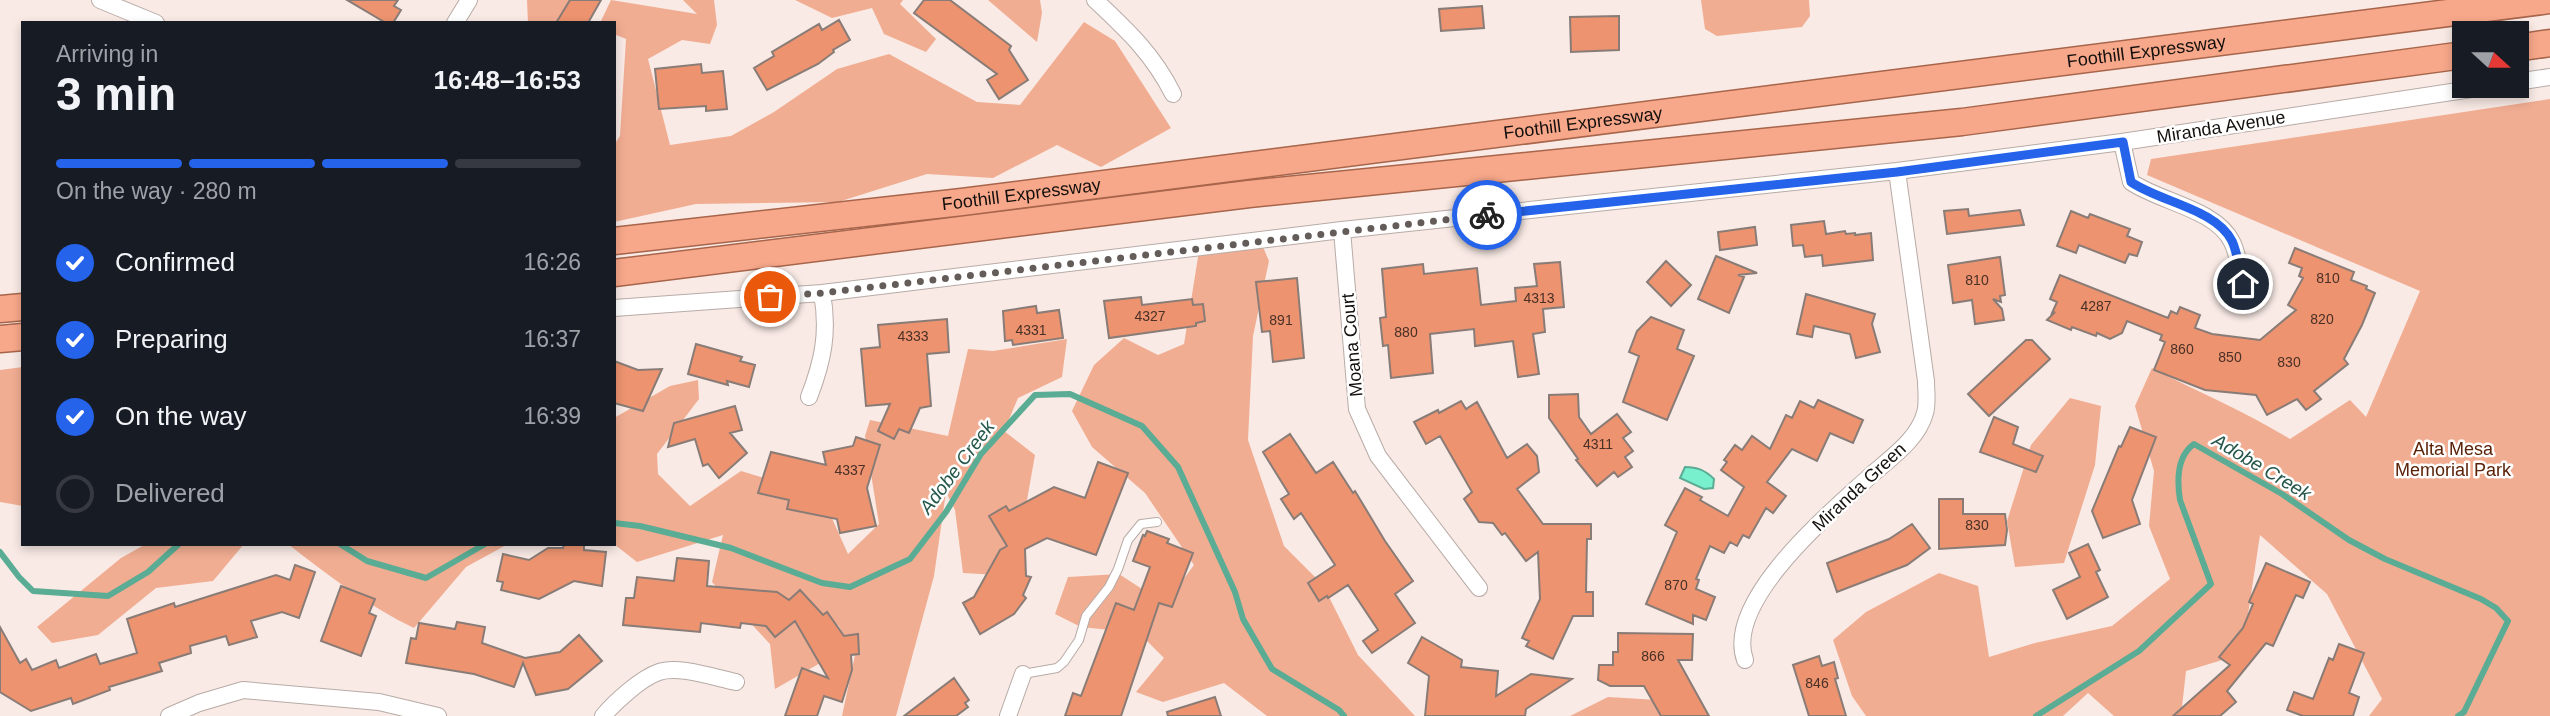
<!DOCTYPE html>
<meta charset="utf-8">
<style>
body{margin:0;font-family:Arial,sans-serif;background:#20242c;color:#f1f3f6;height:100vh;display:flex;flex-direction:column;font-size:26px;white-space:nowrap}
*{box-sizing:border-box;margin:0}
p{font-size:23px;color:#9ea1a6}
.icon{flex:none;width:38px;height:38px;fill:none;stroke:currentColor;stroke-width:2;stroke-linecap:round;stroke-linejoin:round}
.map{position:relative;flex:1;overflow:hidden}
.details{position:absolute;left:21px;top:21px;width:595px;height:525px;display:flex;flex-direction:column;background:#171b24;border-radius:0px;box-shadow:0 4px 10px #0003}
.details>*{flex:none}
.needle{width:46px;rotate:111deg}
.tools{position:absolute;left:2452px;top:21px;display:grid;gap:14px}
.tools a{display:grid;place-items:center;width:77px;height:77px;border-radius:0px;background:#171b24;box-shadow:0 4px 10px #0003;font-size:35px}
.pin{position:absolute;display:grid;place-items:center;width:60px;height:60px;color:#fff;margin:-30px;border:4px solid #fff;border-radius:50%;box-shadow:0 2px 7px #0007}
.courier{position:absolute;display:grid;place-items:center;width:70px;height:70px;margin:-35px;border:5px solid #2563eb;border-radius:50%;background:#fff;color:#222;box-shadow:0 2px 9px #0007}
.head em{font-style:normal;font-weight:800}
.head div{display:flex;flex-direction:column-reverse}
.head{display:flex;align-items:center;justify-content:space-between;height:119px;padding:0 35px}
h1{font-size:46px;font-weight:800;line-height:52px}
.bar{display:grid;grid-template-columns:repeat(4,1fr);gap:10px 7px;align-content:center;height:84px;padding:0 35px}
.bar i{height:9px;border-radius:5px;background:#363941}
.bar .current{background:#2563eb}
.bar p{grid-column:span 4}
ol{padding:0 35px;list-style:none}
li{display:flex;align-items:center;gap:21px;height:77px}
li p{margin-inline-start:auto}
li .icon{padding:7px;border-radius:50%;background:#2563eb;color:#fff;stroke-width:4}
li:last-child{color:#9ea1a6}
li i{width:38px;height:38px;border:4px solid #363941;border-radius:50%}
.map>svg:first-child{display:block}
.green{fill:#f1ad92}
.water{fill:#78f0ce;stroke:#5aac94;stroke-width:2}
.lines{fill:none;stroke-linecap:round;stroke-linejoin:round}
.stream{stroke:#5aac94;stroke-width:6}
.building{fill:#ed936f;stroke:#897c77;stroke-width:2}
.service-casing{stroke:#b8aba6;stroke-width:10}
.minor-casing{stroke:#b8aba6;stroke-width:18}
.trunk-casing{stroke:#a7654b;stroke-width:29}
.service{stroke:#fff;stroke-width:8}
.minor{stroke:#fff;stroke-width:16}
.trunk{stroke:#f8a88a;stroke-width:26}
.done{stroke:#645c59;stroke-width:7;stroke-dasharray:0 12.6}
.route{stroke:#2563eb;stroke-width:9}
.labels{text-anchor:middle;dominant-baseline:central;stroke-width:5;stroke-linejoin:round;paint-order:stroke}
.number-label{font-size:14px;fill:#4a3026}
.street-label{font-size:18px;fill:#130f0d;stroke:#fff}
.park-label{font-size:18px;fill:#5a2208;stroke:#fff}
.water-label{font-size:19px;font-style:italic;fill:#245749;stroke:#fff}
</style>
<div class="map">
<svg width="2550" height="716" viewBox="0 0 2550 716">
<rect width="100%" height="100%" fill="#f9eae5"/>
<path class="green" d="M 527,0 L 573,0 L 573,23 L 528,23 Z
M 611,0 L 697,14 L 683,0 L 714,0 L 717,25 L 710,44 L 682,40 L 648,59 L 670,145 L 731,136 L 774,112 L 837,69 L 889,54 L 977,102 L 1020,105 L 1084,22 L 1115,41 L 1171,128 L 1101,167 L 1057,145 L 993,178 L 927,174 L 838,202 L 696,204 L 614,222 L 614,145 L 620,136 L 626,39 L 614,34 L 614,23 L 600,23 Z
M 795,0 L 903,0 L 900,4 L 936,39 L 926,52 L 884,34 L 872,8 L 832,18 Z
M 988,0 L 1040,0 L 1042,13 L 1037,42 Z
M 1701,0 L 1809,0 L 1810,16 L 1802,27 L 1717,36 L 1705,29 Z
M 2550,99 L 2550,716 L 2369,716 L 2382,699 L 2327,594 L 2260,535 L 2242,654 L 2186,671 L 2181,716 L 2114,716 L 2088,693 L 2063,716 L 1866,716 L 1852,696 L 1833,640 L 1866,612 L 1939,573 L 1978,586 L 1989,657 L 2035,643 L 2112,626 L 2170,579 L 2149,526 L 2154,471 L 2135,406 L 2152,368 C 2198,392 2246,412 2290,439 L 2350,400 L 2366,417 L 2420,291 L 2147,175 L 2151,159 Z
M 1260,240 L 1269,261 L 1253,336 L 1248,440 L 1284,546 L 1323,585 L 1358,655 L 1415,716 L 1267,716 L 1224,683 L 1163,702 L 1136,692 L 1164,658 L 1139,633 L 1081,627 L 1055,614 L 1068,577 L 1119,574 L 1165,604 L 1194,565 L 1145,493 L 1092,447 L 1072,411 L 1094,365 L 1124,338 L 1158,355 L 1184,344 L 1200,245 Z
M 1067,339 L 1062,377 L 1018,398 L 1004,431 L 1035,455 L 1027,500 L 998,575 L 963,573 L 955,510 L 946,492 L 934,576 L 896,716 L 842,716 L 855,655 L 838,625 L 822,662 L 775,689 L 770,644 L 712,582 L 723,535 L 637,562 L 614,544 L 614,418 L 670,386 L 698,380 L 699,399 L 657,454 L 658,474 L 690,506 L 741,471 L 822,496 L 848,554 L 879,524 L 865,436 L 870,420 L 948,436 L 968,349 L 993,351 Z
M 23,367 L 23,506 L 0,502 L 0,370 Z
M 2070,398 L 2101,406 L 2095,465 L 2064,563 L 2015,567 L 2007,521 L 2031,445 Z
M 146,544 L 244,544 L 213,581 L 156,588 L 98,635 L 52,643 L 37,627 L 121,558 Z
M 288,544 L 508,544 L 466,567 L 414,628 C 368,606 329,576 288,544 Z
M 1608,697 L 1658,700 L 1664,716 L 1570,716 Z"/>
<path class="water" d="M 1685,467 C 1697,467 1705,470 1714,479 L 1713,488 L 1704,489 L 1680,478 Z"/>
<g class="lines">
<path class="stream" d="M 614,523 L 640,526 L 731,548 L 822,583 L 850,587 L 910,559 L 946,512 L 981,454 L 1035,395 L 1070,394 L 1142,426 L 1178,467 L 1235,592 L 1243,619 L 1272,669 L 1339,710 L 1344,716
M 340,544 L 367,561 L 426,578 L 485,544
M 0,552 L 19,577 L 33,591 L 108,596 L 148,572 L 179,544
M 2036,716 L 2139,651 L 2211,584 L 2180,500 C 2177,481 2177,456 2194,444 L 2282,494 L 2349,540 L 2385,559 L 2481,599 L 2496,608 L 2508,621 L 2464,712 L 2458,716"/>
</g>
<path class="building" d="M 347,0 L 398,0 L 394,6 L 401,10 L 393,23 L 386,23 Z
M 570,0 L 601,0 L 588,23 L 556,23 Z
M 924,0 L 950,0 L 1011,46 L 1009,50 L 1028,80 L 999,99 L 987,80 L 997,74 L 914,13 Z
M 1482,6 L 1484,28 L 1441,31 L 1439,9 Z
M 1619,16 L 1619,50 L 1571,52 L 1570,17 Z
M 839,20 L 850,40 L 833,50 L 834,52 L 818,64 L 767,90 L 754,68 L 774,56 L 772,52 L 819,24 L 822,30 Z
M 701,64 L 702,73 L 723,71 L 727,109 L 706,111 L 706,106 L 659,109 L 655,69 Z
M 1968,209 L 1969,216 L 2020,210 L 2024,225 L 1947,234 L 1944,211 Z
M 2071,211 L 2088,218 L 2090,214 L 2130,229 L 2127,236 L 2142,242 L 2137,256 L 2129,254 L 2125,263 L 2079,245 L 2076,253 L 2057,246 Z
M 1824,221 L 1826,234 L 1845,231 L 1846,234 L 1855,233 L 1855,235 L 1871,233 L 1873,260 L 1823,266 L 1822,255 L 1805,257 L 1803,245 L 1793,246 L 1791,225 Z
M 1755,227 L 1757,245 L 1720,250 L 1718,232 Z
M 2295,248 L 2354,272 L 2351,280 L 2367,286 L 2366,289 L 2375,293 L 2362,325 L 2344,359 L 2348,364 L 2314,391 L 2321,399 L 2306,410 L 2297,399 L 2267,415 L 2256,395 L 2205,390 L 2154,370 L 2165,342 L 2160,340 L 2162,335 L 2127,321 L 2122,333 L 2110,339 L 2097,333 L 2096,336 L 2072,327 L 2071,330 L 2047,320 L 2055,312 L 2052,313 L 2057,302 L 2050,299 L 2060,275 L 2168,318 L 2171,311 L 2177,314 L 2180,307 L 2200,315 L 2195,328 L 2212,334 L 2260,340 L 2296,310 L 2288,305 L 2303,278 L 2299,276 L 2302,268 L 2289,263 Z
M 1716,256 L 1757,273 L 1738,275 L 1744,277 L 1729,313 L 1698,299 Z
M 2000,257 L 2005,295 L 2000,296 L 2001,302 L 1993,299 L 2002,309 L 2004,320 L 1975,324 L 1972,300 L 1953,303 L 1948,265 Z
M 1666,261 L 1691,285 L 1671,306 L 1647,282 Z
M 1560,262 L 1564,307 L 1543,309 L 1545,332 L 1533,334 L 1539,374 L 1518,377 L 1513,341 L 1475,346 L 1474,329 L 1430,334 L 1433,373 L 1391,378 L 1388,345 L 1383,346 L 1380,318 L 1386,317 L 1382,269 L 1423,264 L 1424,274 L 1477,268 L 1481,305 L 1516,301 L 1515,288 L 1537,286 L 1534,264 Z
M 1297,278 L 1304,358 L 1273,362 L 1270,331 L 1262,332 L 1256,282 Z
M 1806,294 L 1875,314 L 1872,324 L 1880,352 L 1856,358 L 1850,334 L 1814,326 L 1812,337 L 1797,334 Z
M 1141,297 L 1142,305 L 1192,299 L 1193,305 L 1203,304 L 1205,321 L 1196,323 L 1196,326 L 1109,338 L 1104,301 Z
M 1036,306 L 1037,313 L 1059,310 L 1063,338 L 1013,345 L 1012,340 L 1005,341 L 1003,311 Z
M 1651,317 L 1684,330 L 1677,349 L 1694,356 L 1667,420 L 1623,402 L 1639,356 L 1629,352 L 1637,331 Z
M 947,319 L 949,352 L 927,354 L 931,406 L 920,408 L 909,433 L 899,429 L 894,439 L 878,431 L 890,404 L 866,406 L 861,349 L 880,347 L 878,325 Z
M 2026,340 L 2032,340 L 2050,359 L 1989,416 L 1968,394 Z
M 696,344 L 742,357 L 740,361 L 755,365 L 749,387 L 727,381 L 728,385 L 688,374 Z
M 614,361 L 638,370 L 662,369 L 643,411 L 614,403 Z
M 1578,394 L 1579,417 L 1591,434 L 1617,414 L 1631,432 L 1623,438 L 1633,451 L 1625,457 L 1632,467 L 1618,477 L 1614,472 L 1597,486 L 1576,460 L 1578,459 L 1549,418 L 1549,395 Z
M 1818,400 L 1863,420 L 1853,443 L 1830,433 L 1817,461 L 1792,449 L 1767,482 L 1786,496 L 1773,513 L 1766,508 L 1749,538 L 1743,535 L 1737,546 L 1730,542 L 1724,553 L 1710,546 L 1696,579 L 1699,580 L 1696,589 L 1715,597 L 1706,620 L 1693,615 L 1693,624 L 1646,604 L 1677,532 L 1665,525 L 1685,488 L 1702,497 L 1700,500 L 1728,516 L 1744,487 L 1721,470 L 1727,462 L 1724,460 L 1735,445 L 1742,450 L 1752,436 L 1770,449 L 1786,415 L 1792,418 L 1800,401 L 1814,408 Z
M 1461,401 L 1466,409 L 1477,402 L 1507,458 L 1527,444 L 1537,456 L 1539,472 L 1517,489 L 1543,524 L 1591,524 L 1591,539 L 1587,539 L 1586,592 L 1593,592 L 1593,616 L 1573,616 L 1553,659 L 1526,646 L 1529,641 L 1522,638 L 1540,599 L 1538,552 L 1526,561 L 1505,533 L 1502,535 L 1493,523 L 1479,522 L 1464,499 L 1472,492 L 1440,436 L 1426,444 L 1414,422 L 1438,410 L 1439,413 Z
M 735,406 L 742,430 L 730,433 L 747,453 L 719,478 L 708,464 L 703,466 L 695,439 L 668,447 L 674,423 Z
M 1994,417 L 2018,427 L 2013,444 L 2043,456 L 2036,472 L 1980,452 Z
M 2130,427 L 2156,437 L 2132,500 L 2140,524 L 2103,538 L 2092,511 L 2119,446 L 2121,447 Z
M 1290,434 L 1316,473 L 1333,462 L 1353,493 L 1355,491 L 1385,541 L 1413,581 L 1395,594 L 1415,623 L 1372,653 L 1363,641 L 1378,630 L 1348,585 L 1328,598 L 1327,596 L 1319,601 L 1308,583 L 1335,565 L 1301,513 L 1294,519 L 1281,499 L 1289,494 L 1263,452 Z
M 856,437 L 880,445 L 867,488 L 876,526 L 840,533 L 837,519 L 787,509 L 789,500 L 758,493 L 771,452 L 826,465 L 823,452 L 853,446 Z
M 1098,462 L 1128,473 L 1096,555 L 1047,538 L 1025,549 L 1026,576 L 1031,577 L 1023,595 L 1026,598 L 1014,614 L 980,634 L 963,603 L 974,597 L 1000,550 L 1007,546 L 989,516 L 1006,506 L 1009,511 L 1054,487 L 1085,498 Z
M 1939,499 L 1963,499 L 1963,514 L 2005,514 L 2007,530 L 2005,545 L 1939,549 Z
M 1912,524 L 1930,548 L 1907,565 L 1837,592 L 1827,563 L 1889,539 Z
M 1147,531 L 1169,539 L 1167,543 L 1193,553 L 1172,607 L 1159,603 L 1121,716 L 1065,716 L 1073,693 L 1081,696 L 1116,603 L 1134,610 L 1150,567 L 1133,561 L 1143,535 L 1145,536 Z
M 564,544 L 584,544 L 584,550 L 606,552 L 602,586 L 574,581 L 539,599 L 501,590 L 503,582 L 497,581 L 503,554 L 529,560 L 548,548 L 563,548 Z
M 2088,544 L 2100,570 L 2096,572 L 2108,597 L 2067,619 L 2053,590 L 2080,577 L 2069,553 Z
M 677,558 L 709,561 L 707,586 L 777,592 L 789,600 L 800,590 L 823,615 L 827,612 L 844,636 L 858,634 L 859,654 L 851,655 L 852,670 L 842,702 L 824,696 L 817,716 L 785,716 L 802,668 L 828,678 L 795,621 L 775,637 L 766,626 L 741,623 L 740,628 L 701,623 L 700,632 L 623,625 L 626,598 L 634,598 L 637,577 L 674,581 Z
M 2266,563 L 2310,582 L 2303,598 L 2296,595 L 2273,646 L 2266,643 L 2227,691 L 2236,702 L 2220,716 L 2173,716 L 2230,665 L 2219,657 L 2243,628 L 2253,604 L 2249,602 Z
M 295,565 L 315,572 L 299,618 L 282,612 L 251,621 L 257,637 L 229,645 L 226,636 L 190,646 L 191,653 L 159,663 L 162,671 L 109,687 L 110,690 L 73,704 L 71,698 L 31,711 L 0,692 L 0,627 L 20,663 L 26,659 L 32,670 L 56,660 L 59,668 L 96,654 L 100,664 L 137,653 L 127,619 L 174,603 L 175,607 L 276,575 L 290,580 Z
M 341,586 L 375,599 L 369,613 L 376,616 L 361,656 L 321,641 Z
M 457,622 L 485,627 L 482,643 L 525,658 L 560,652 L 579,635 L 602,661 L 568,689 L 536,695 L 523,663 L 514,687 L 474,674 L 406,663 L 411,638 L 416,639 L 419,623 L 455,629 Z
M 1618,633 L 1693,634 L 1692,660 L 1678,660 L 1709,716 L 1661,716 L 1644,686 L 1610,686 L 1598,680 L 1599,665 L 1613,665 L 1613,652 L 1618,652 Z
M 1422,637 L 1462,660 L 1461,667 L 1498,671 L 1496,696 L 1531,674 L 1572,679 L 1526,709 L 1525,716 L 1425,716 L 1429,676 L 1408,663 Z
M 2339,644 L 2364,653 L 2349,693 L 2359,697 L 2353,716 L 2303,716 L 2287,710 L 2294,692 L 2313,699 L 2329,658 L 2333,660 Z
M 1819,656 L 1822,666 L 1834,662 L 1838,678 L 1835,679 L 1846,716 L 1809,716 L 1793,665 Z
M 954,678 L 969,700 L 965,703 L 968,707 L 956,716 L 904,716 Z
M 1215,697 L 1221,716 L 1168,716 L 1167,712 Z"/>
<g class="lines">
<defs>
<path id="service" d="M 1023,674 L 1057,668 L 1064,662 L 1079,640 L 1086,616 L 1109,587 L 1118,569 L 1128,540 L 1141,524 L 1157,522"/>
<path id="minor" d="M 100,0 L 156,23
M 1095,0 C 1127,30 1153,54 1173,94
M 455,23 L 469,0
M 2516,82 L 2550,77
M 2122,142 L 2131,182 C 2160,202 2216,209 2232,242 C 2238,254 2240,270 2243,284
M 1342,230 L 1357,409 L 1378,456 L 1479,588
M 614,308 L 822,293 L 1342,230 L 1897,171 L 2122,142 L 2491,86
M 809,397 C 823,361 829,332 822,293
M 1745,660 C 1724,601 1830,513 1869,477 C 1889,459 1918,440 1925,413 C 1928,404 1926,391 1926,381 L 1897,171
M 169,716 L 199,703 L 243,690 L 379,702 L 438,716
M 603,716 C 615,702 641,678 659,672 C 678,665 716,678 736,682
M 1008,716 L 1023,674"/>
<g id="trunk">
<path d="M 2516,48 L 2550,43"/>
<path id="s1" d="M 614,241 L 962,202 L 2550,0"/>
<path d="M 614,273 L 1249,194 L 1962,122 L 2464,55"/>
<path d="M 0,309 L 23,307"/>
<path d="M 0,339 L 23,337"/>
</g>
</defs>
<use href="#service" class="service-casing"/>
<use href="#minor" class="minor-casing"/>
<use href="#trunk" class="trunk-casing"/>
<use href="#service" class="service"/>
<use href="#minor" class="minor"/>
<use href="#trunk" class="trunk"/>
</g>
<g class="lines">
<path class="done" d="M 770,297 L 822,293 L 1487,215"/>
<path class="route" d="M 1487,215 L 1897,172 L 2123,142 L 2131,182 C 2160,202 2216,209 2232,241 C 2238,254 2239,270 2243,284"/>
</g>
<g class="labels">
<g class="number-label">
<text x="2328" y="278">810</text>
<text x="1977" y="280">810</text>
<text x="1539" y="298">4313</text>
<text x="2096" y="306">4287</text>
<text x="1150" y="316">4327</text>
<text x="2322" y="319">820</text>
<text x="1281" y="320">891</text>
<text x="1031" y="330">4331</text>
<text x="1406" y="332">880</text>
<text x="913" y="336">4333</text>
<text x="2182" y="349">860</text>
<text x="2230" y="357">850</text>
<text x="2289" y="362">830</text>
<text x="1598" y="444">4311</text>
<text x="850" y="470">4337</text>
<text x="1977" y="525">830</text>
<text x="1676" y="585">870</text>
<text x="1653" y="656">866</text>
<text x="1817" y="683">846</text>
</g>
<g class="street-label">
<text stroke="none"><textPath href="#s1" startOffset="1544">Foothill Expressway</textPath></text>
<text stroke="none"><textPath href="#s1" startOffset="976">Foothill Expressway</textPath></text>
<text transform="translate(2221 127) rotate(-9)">Miranda Avenue</text>
<text stroke="none"><textPath href="#s1" startOffset="410">Foothill Expressway</textPath></text>
<text transform="translate(1352 345) rotate(-95)">Moana Court</text>
<text transform="translate(1859 487) rotate(-43)">Miranda Green</text>
</g>
<g class="park-label">
<text x="2453" y="449">Alta Mesa<tspan x="2453" dy="21">Memorial Park</tspan></text>
</g>
<g class="water-label">
<text transform="translate(957 467) rotate(-53)">Adobe Creek</text>
<text transform="translate(2262 467) rotate(31)">Adobe Creek</text>
</g>
</g>
</svg>
<div class="tools">
<a><svg class="needle" viewBox="-14 -14 28 28"><path d="M0-13l5 13h-10z" fill="#e53935"/><path d="M0 13l5-13h-10z" fill="#9ea1a6"/></svg></a>
</div>
<div class="pin" style="left:770px;top:297px;background:#ea580c"><svg class="icon" aria-label="bag" viewBox="0 0 24 24"><path d="M5 8h14l-1 12H6zM9 8a3 3 0 0 1 6 0"/></svg></div>
<div class="pin" style="left:2243px;top:284px;background:#1f2937"><svg class="icon" aria-label="home" viewBox="0 0 24 24"><path d="M3 11l9-7 9 7M6 9v11h12V9"/></svg></div>
<div class="courier" style="left:1487px;top:215px"><svg class="icon" aria-label="bike" viewBox="0 0 24 24"><circle cx="6" cy="16" r="4"/><circle cx="18" cy="16" r="4"/><path d="M6 16l4-8h5l3 8M10 8l3 8H6M13 5h3"/></svg></div>
<section class="details">
<div class="head"><div><h1>3 min</h1><p>Arriving in</p></div><em>16:48–16:53</em></div>
<div class="bar"><i class="current"></i><i class="current"></i><i class="current"></i><i></i><p>On the way · 280 m</p></div>
<ol>
<li><svg class="icon" aria-label="check" viewBox="0 0 24 24"><path d="M5 12l5 5 9-10"/></svg>Confirmed<p>16:26</p></li>
<li><svg class="icon" aria-label="check" viewBox="0 0 24 24"><path d="M5 12l5 5 9-10"/></svg>Preparing<p>16:37</p></li>
<li><svg class="icon" aria-label="check" viewBox="0 0 24 24"><path d="M5 12l5 5 9-10"/></svg>On the way<p>16:39</p></li>
<li><i></i>Delivered</li>
</ol>
</section>
</div>
